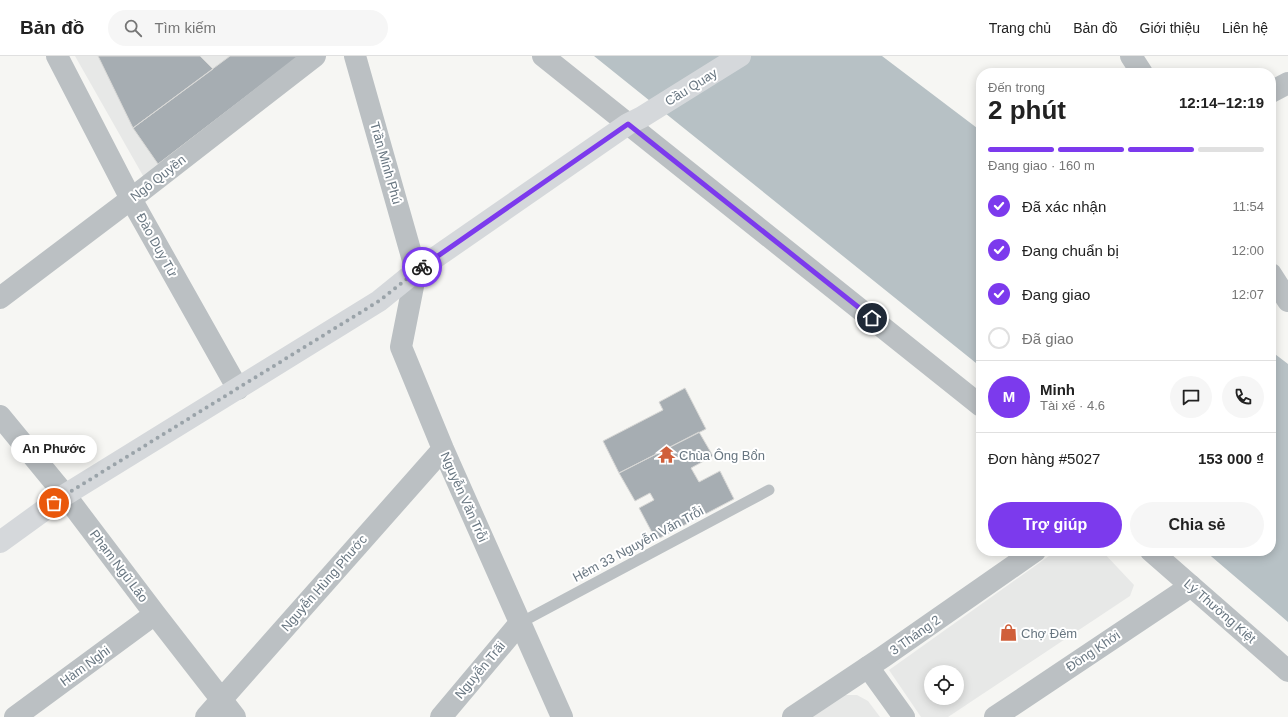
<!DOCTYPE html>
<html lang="vi">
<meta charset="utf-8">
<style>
body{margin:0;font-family:Arial,sans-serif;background:#f6f6f6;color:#222;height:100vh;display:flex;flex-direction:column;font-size:15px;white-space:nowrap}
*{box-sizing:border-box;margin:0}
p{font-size:13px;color:#767676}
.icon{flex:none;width:22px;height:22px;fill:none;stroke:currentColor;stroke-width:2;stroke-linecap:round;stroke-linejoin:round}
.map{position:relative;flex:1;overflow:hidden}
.side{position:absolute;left:976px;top:12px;width:300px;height:488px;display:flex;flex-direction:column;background:#fff;border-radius:16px;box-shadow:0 2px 10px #0003}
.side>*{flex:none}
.fabs{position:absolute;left:924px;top:609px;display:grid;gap:8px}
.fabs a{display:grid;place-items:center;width:40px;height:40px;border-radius:50%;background:#fff;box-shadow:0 2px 10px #0003;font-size:20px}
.pin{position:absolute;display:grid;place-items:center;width:34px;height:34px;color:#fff;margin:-17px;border:2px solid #fff;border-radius:50%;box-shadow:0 1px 4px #0007}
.courier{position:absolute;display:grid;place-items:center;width:40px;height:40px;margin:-20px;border:3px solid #7c3aed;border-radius:50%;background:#fff;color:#222;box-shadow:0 1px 5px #0007}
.bubble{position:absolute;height:28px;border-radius:14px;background:#fff;box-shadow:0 2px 10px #0003;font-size:13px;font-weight:700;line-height:28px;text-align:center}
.head em{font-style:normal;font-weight:700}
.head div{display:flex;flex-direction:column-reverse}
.head{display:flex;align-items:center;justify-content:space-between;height:68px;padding:0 12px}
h1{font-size:26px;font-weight:700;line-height:30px}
.bar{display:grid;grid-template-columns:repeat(4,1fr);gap:6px 4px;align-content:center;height:48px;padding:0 12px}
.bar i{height:5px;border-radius:3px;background:#e0e0e0}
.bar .selected{background:#7c3aed}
.bar p{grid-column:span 4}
.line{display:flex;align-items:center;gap:10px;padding:0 12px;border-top:1px solid #e0e0e0}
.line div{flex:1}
.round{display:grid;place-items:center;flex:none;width:42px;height:42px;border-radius:21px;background:#f6f6f6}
ol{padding:0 12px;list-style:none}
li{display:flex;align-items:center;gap:12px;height:44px}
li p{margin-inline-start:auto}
li .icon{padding:4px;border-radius:50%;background:#7c3aed;color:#fff;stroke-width:4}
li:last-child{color:#767676}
li i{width:22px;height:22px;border:2px solid #e0e0e0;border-radius:50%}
.action{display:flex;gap:8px;margin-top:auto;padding:8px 12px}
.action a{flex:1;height:46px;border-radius:24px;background:#7c3aed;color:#fff;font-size:16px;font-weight:700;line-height:46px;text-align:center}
.action a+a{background:#f6f6f6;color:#222}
header{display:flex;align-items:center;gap:24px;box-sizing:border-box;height:56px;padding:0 20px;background:#fff;border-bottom:1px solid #e0e0e0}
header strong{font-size:19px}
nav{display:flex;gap:22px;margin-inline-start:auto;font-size:14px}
.search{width:280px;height:36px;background:#f6f6f6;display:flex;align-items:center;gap:10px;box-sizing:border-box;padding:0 14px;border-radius:22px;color:#767676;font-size:15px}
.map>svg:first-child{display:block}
.built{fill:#e7e8e7;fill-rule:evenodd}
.water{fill:#b7c1c5}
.building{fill:#a6adb2;stroke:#d8d8d6}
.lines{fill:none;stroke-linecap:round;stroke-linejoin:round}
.service{stroke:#bbc0c3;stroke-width:11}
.minor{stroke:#bbc0c3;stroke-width:22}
.tertiary{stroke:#bbc0c3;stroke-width:22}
.primary{stroke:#d5d8db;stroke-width:22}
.done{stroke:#9aa3a9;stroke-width:4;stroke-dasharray:0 7.2}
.route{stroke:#7c3aed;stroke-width:5}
.labels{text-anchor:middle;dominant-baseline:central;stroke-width:4;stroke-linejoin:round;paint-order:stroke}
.street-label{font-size:13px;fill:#687681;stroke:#fff}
.poi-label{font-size:13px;fill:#687681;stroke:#fff;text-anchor:start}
</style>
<header>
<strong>Bản đồ</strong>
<div class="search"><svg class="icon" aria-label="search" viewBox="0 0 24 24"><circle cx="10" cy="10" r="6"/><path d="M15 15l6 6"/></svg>Tìm kiếm</div>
<nav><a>Trang chủ</a><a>Bản đồ</a><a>Giới thiệu</a><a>Liên hệ</a></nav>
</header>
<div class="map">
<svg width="1288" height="661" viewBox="0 0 1288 661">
<rect width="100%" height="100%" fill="#f6f6f3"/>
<path class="built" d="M 75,0 L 302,0 L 146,125 Z
M 1056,495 L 1102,495 L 1134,529 L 1130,540 L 948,661 L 921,661 L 889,614 ZM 931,616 L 957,616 L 957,642 L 931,642 Z
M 841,639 L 857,639 L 868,645 L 880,661 L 810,661 Z"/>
<path class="water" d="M 594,0 L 882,0 L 981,75 L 981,311 Z
M 1271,295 L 1288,308 L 1288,566 L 1205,495 L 1271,495 Z"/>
<path class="building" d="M 98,0 L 200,0 L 213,13 L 133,72 Z
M 230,0 L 299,0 L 158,108 L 133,72 Z
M 685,332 L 706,373 L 619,417 L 603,385 L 663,354 L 659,346 Z
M 699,376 L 713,400 L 691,412 L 699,426 L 720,415 L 734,443 L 656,484 L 639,452 L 654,444 L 650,437 L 635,445 L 619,417 Z"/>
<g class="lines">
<path class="service" d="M 520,567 L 769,434"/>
<path class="minor" d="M 57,0 L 131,143 L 238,333
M 355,0 L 416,215 L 401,291 L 443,393 L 562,661
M 1131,0 L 1142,17
M 1271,36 L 1288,27
M 1271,218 L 1288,245
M 0,242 L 131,143 L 315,0
M 0,360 L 65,439 L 155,558 L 235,661
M 15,661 L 155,558
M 206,661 L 443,393
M 441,661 L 520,567
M 793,661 L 883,601 L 1035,495
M 995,661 L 1191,530"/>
<path class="tertiary" d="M 543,0 L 981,350
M 1151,495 L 1288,615
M 868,611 L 904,661"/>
<path class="primary" d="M 0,486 L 65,439 L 379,245 L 416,215 L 628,68 L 642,61 L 740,0"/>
</g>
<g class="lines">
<path class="done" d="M 54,447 L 65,439 L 379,245 L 422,211"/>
<path class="route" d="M 422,211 L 628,68 L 872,262"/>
</g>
<defs>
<symbol id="temple-bare" viewBox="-9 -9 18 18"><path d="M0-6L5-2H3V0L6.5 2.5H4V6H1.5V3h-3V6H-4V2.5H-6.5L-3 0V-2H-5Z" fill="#d05f3a" stroke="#fff" stroke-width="2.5" paint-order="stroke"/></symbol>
<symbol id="shop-bare" viewBox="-9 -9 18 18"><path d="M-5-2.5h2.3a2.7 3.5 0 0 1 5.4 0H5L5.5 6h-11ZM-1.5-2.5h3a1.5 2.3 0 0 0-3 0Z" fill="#d05f3a" stroke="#fff" stroke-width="2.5" paint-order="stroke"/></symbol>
</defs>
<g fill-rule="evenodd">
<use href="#temple-bare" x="654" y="386" width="25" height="25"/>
<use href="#shop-bare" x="996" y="564" width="25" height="25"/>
</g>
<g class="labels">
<g class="street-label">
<text transform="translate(691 31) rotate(-32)">Cầu Quay</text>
<text transform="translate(386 107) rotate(74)">Trần Minh Phú</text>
<text transform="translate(158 122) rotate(-38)">Ngô Quyền</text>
<text transform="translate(157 189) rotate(61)">Đào Duy Từ</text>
<text transform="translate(464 441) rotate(66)">Nguyễn Văn Trỗi</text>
<text transform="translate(638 488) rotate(-28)">Hẻm 33 Nguyễn Văn Trỗi</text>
<text transform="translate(119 510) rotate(53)">Phạm Ngũ Lão</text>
<text transform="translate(324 527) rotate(-49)">Nguyễn Hùng Phước</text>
<text transform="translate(1220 555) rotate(41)">Lý Thường Kiệt</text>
<text transform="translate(915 579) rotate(-35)">3 Tháng 2</text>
<text transform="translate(1093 595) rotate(-34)">Đồng Khởi</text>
<text transform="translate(85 610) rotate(-36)">Hàm Nghi</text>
<text transform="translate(480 614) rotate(-50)">Nguyễn Trãi</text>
</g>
<g class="poi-label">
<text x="679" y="399">Chùa Ông Bổn</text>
<text x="1021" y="577">Chợ Đêm</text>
</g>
</g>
</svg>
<div class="fabs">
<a><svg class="icon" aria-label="locate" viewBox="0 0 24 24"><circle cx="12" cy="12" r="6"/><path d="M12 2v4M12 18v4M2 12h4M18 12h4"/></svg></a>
</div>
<div class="pin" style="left:54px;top:447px;background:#ea580c"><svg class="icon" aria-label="bag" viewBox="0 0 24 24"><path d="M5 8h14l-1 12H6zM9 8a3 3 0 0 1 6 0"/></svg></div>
<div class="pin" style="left:872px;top:262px;background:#1f2937"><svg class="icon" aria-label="home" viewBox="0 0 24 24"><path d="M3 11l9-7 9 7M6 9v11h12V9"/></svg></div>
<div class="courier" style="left:422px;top:211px"><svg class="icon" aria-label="bike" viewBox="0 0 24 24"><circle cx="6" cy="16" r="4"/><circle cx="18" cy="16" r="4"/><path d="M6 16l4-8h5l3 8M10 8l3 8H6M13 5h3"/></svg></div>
<div class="bubble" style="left:11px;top:379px;width:86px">An Phước</div>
<section class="side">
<div class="head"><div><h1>2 phút</h1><p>Đến trong</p></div><em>12:14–12:19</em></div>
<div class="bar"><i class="selected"></i><i class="selected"></i><i class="selected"></i><i></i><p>Đang giao · 160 m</p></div>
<ol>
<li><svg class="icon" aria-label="check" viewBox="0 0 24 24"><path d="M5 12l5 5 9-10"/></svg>Đã xác nhận<p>11:54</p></li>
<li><svg class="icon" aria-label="check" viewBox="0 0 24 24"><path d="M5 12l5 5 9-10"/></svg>Đang chuẩn bị<p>12:00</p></li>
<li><svg class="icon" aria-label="check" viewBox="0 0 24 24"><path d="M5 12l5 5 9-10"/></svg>Đang giao<p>12:07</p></li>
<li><i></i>Đã giao</li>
</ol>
<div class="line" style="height:72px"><b class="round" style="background:#7c3aed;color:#fff">M</b><div><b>Minh</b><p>Tài xế · 4.6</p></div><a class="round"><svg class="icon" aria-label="chat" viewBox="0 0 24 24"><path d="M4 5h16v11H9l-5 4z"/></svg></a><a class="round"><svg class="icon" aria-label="phone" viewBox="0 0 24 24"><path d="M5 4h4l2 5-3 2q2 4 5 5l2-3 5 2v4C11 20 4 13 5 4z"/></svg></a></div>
<div class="line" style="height:52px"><div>Đơn hàng #5027</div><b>153 000 ₫</b></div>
<div class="action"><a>Trợ giúp</a><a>Chia sẻ</a></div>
</section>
</div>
